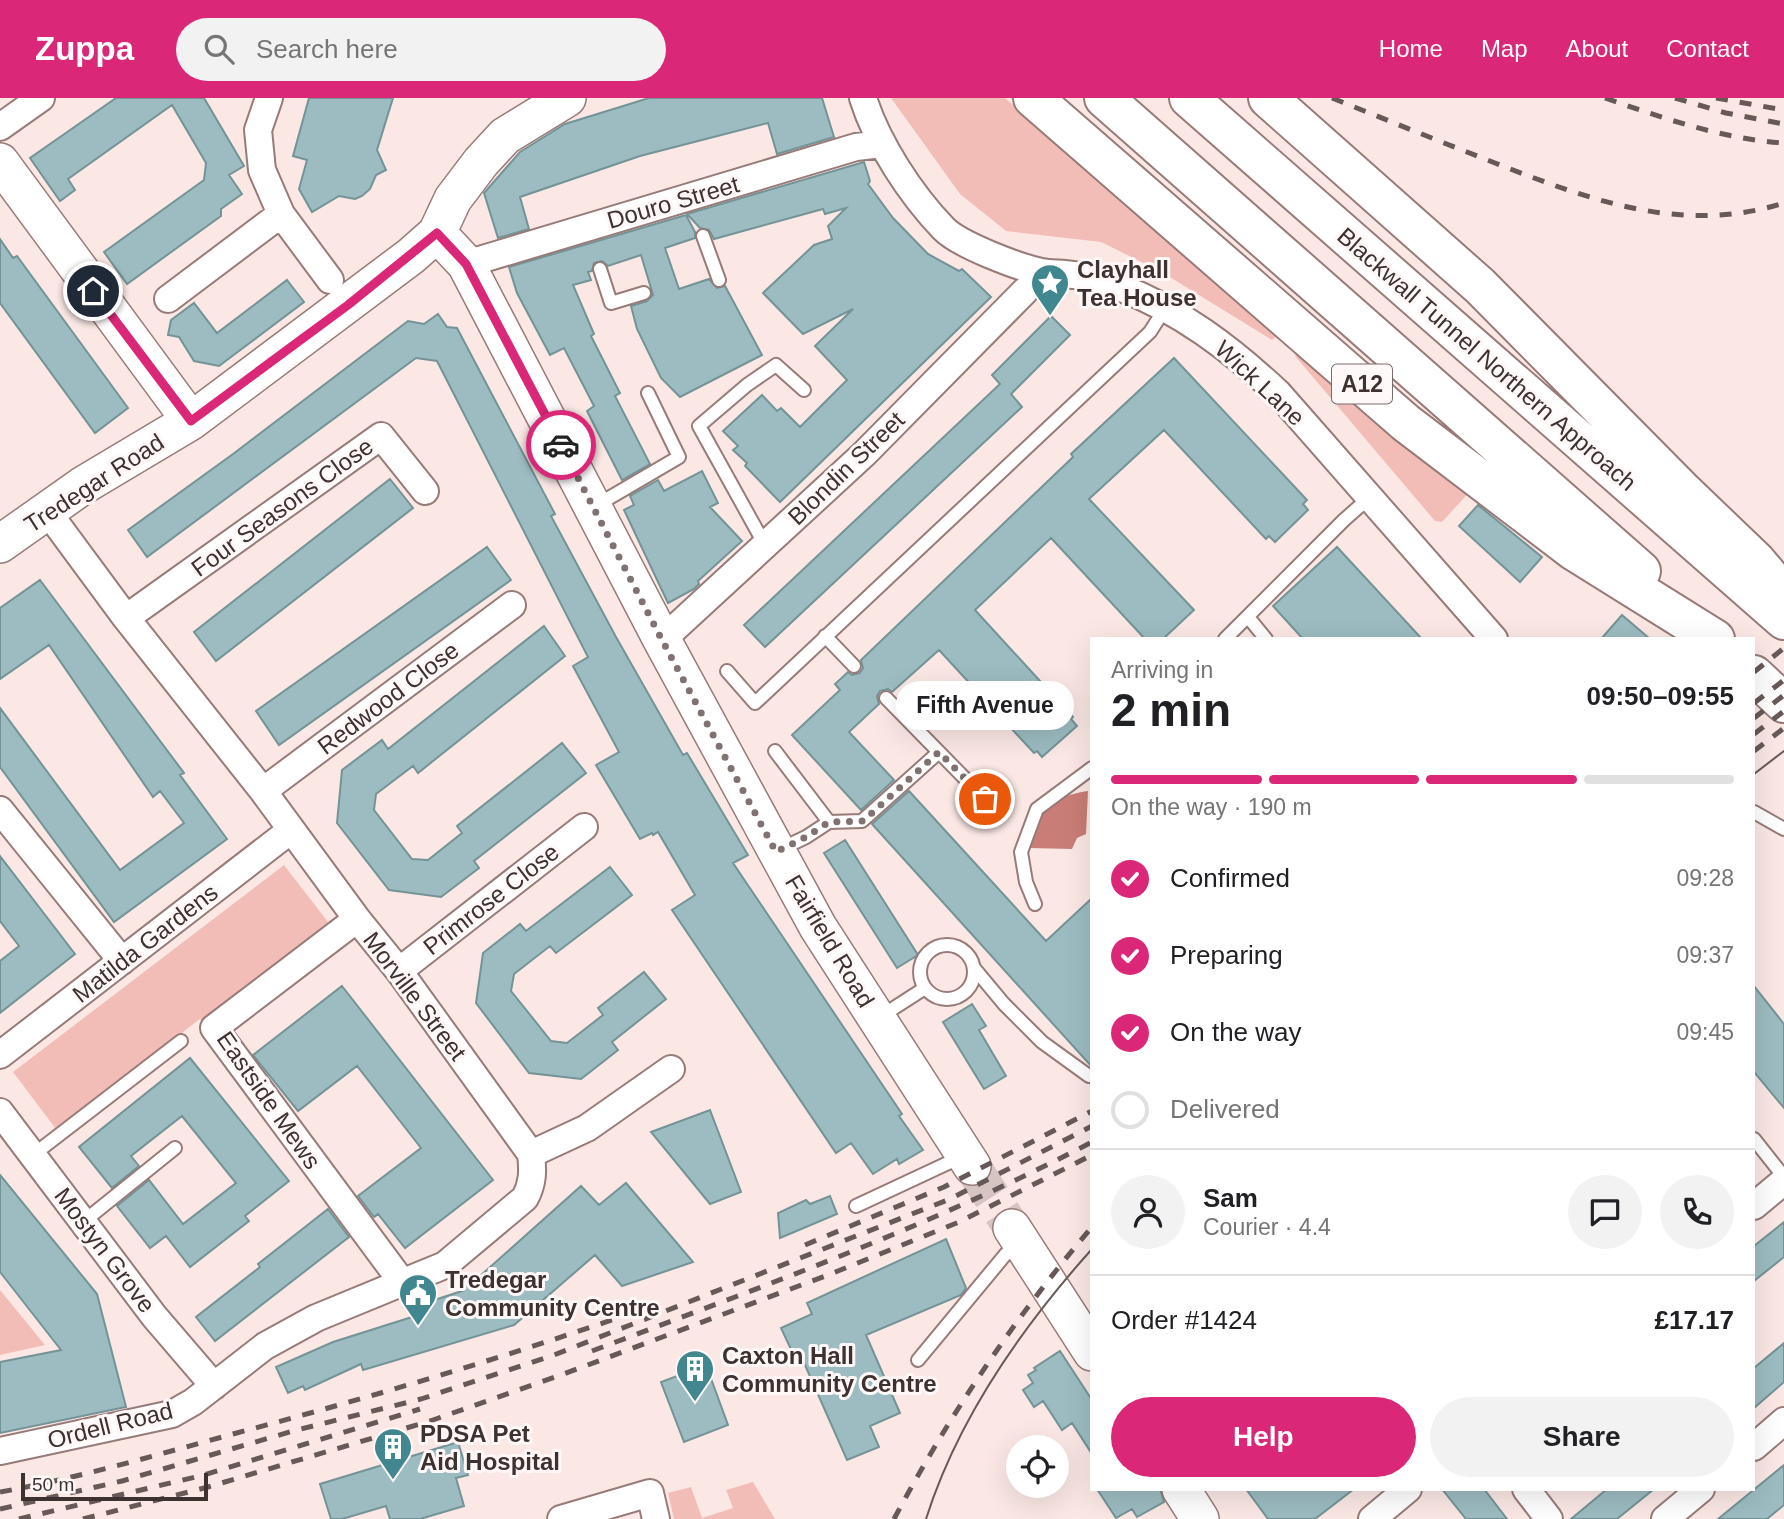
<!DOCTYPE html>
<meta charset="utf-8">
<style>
body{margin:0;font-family:Helvetica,sans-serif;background:#f2f2f2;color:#202124;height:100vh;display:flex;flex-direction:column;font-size:26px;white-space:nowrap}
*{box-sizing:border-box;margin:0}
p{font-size:23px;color:#757577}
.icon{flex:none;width:38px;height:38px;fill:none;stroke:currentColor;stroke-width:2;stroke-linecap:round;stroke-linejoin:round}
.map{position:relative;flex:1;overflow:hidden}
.panel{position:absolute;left:1090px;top:539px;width:665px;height:854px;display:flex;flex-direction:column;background:#fff;border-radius:0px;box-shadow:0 7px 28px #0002}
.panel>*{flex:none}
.controls{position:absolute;left:1006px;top:1337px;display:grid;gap:14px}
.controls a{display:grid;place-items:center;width:63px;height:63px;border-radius:50%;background:#fff;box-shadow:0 7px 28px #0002;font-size:35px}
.scale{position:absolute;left:21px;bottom:18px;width:187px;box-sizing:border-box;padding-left:7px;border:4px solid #3e3231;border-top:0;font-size:19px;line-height:24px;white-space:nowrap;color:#3e3231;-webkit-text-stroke:5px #fff8f8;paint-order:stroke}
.pin{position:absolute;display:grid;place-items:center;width:60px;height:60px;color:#fff;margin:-30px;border:4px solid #fff;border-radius:50%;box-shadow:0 2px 7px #0007}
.courier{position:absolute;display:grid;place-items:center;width:70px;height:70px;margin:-35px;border:5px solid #db2777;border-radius:50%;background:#fff;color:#222;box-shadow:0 2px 9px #0007}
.bubble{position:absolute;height:49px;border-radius:24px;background:#fff;box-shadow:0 7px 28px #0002;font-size:23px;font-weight:700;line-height:49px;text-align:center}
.head em{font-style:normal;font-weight:700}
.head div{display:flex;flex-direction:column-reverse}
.head{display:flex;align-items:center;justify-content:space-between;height:119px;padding:0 21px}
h1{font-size:46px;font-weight:700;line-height:52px}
.bar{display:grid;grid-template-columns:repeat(4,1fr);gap:10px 7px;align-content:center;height:84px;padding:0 21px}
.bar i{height:9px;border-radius:5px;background:#e0e0e0}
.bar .current{background:#db2777}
.bar p{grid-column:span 4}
.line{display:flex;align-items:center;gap:18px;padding:0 21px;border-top:2px solid #e0e0e0}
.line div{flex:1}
.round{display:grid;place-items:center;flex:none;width:74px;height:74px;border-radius:37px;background:#f2f2f2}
ol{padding:0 21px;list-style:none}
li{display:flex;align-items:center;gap:21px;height:77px}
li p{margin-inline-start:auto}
li .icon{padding:7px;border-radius:50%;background:#db2777;color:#fff;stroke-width:4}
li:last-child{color:#757577}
li i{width:38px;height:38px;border:4px solid #e0e0e0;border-radius:50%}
.primary-button{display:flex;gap:14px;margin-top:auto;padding:14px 21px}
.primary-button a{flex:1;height:80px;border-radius:42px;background:#db2777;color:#fff;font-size:28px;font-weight:700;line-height:80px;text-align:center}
.primary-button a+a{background:#f2f2f2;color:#202124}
header{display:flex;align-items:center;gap:42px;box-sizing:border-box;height:98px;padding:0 35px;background:#db2777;color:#fff}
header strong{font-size:33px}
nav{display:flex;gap:38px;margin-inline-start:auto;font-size:24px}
.search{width:490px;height:63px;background:#f2f2f2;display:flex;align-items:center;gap:18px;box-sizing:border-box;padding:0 24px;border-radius:38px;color:#757577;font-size:26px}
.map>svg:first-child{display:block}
.green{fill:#f3bdb7}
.water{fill:#c97d76}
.building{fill:#9cbcc1;stroke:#749397;stroke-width:2}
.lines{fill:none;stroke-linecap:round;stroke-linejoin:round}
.secondary-tunnel{stroke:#d5c4c1;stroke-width:37;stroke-dasharray:37 18;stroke-linecap:butt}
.lane-casing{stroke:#977b78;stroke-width:16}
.street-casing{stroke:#977b78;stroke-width:30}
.secondary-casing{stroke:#977b78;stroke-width:40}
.highway-casing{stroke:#977b78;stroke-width:42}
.lane{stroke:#fff;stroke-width:12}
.street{stroke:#fff;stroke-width:26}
.secondary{stroke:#fff;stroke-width:37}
.highway{stroke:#fff;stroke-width:38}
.tram{stroke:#675958;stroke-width:2}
.rail{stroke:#675958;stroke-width:5;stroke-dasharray:12 12;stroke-linecap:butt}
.done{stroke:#807270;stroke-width:7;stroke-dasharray:0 12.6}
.route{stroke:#db2777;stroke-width:9}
.labels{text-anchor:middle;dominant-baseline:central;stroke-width:6;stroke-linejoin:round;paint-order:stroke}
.shield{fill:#fff8f8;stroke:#786d6d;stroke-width:2}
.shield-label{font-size:23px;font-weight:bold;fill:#3e3231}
.street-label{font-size:24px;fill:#3e3231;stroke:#fff8f8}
.poi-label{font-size:24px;font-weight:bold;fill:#3e3231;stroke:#fff8f8;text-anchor:start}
</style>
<header>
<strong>Zuppa</strong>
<div class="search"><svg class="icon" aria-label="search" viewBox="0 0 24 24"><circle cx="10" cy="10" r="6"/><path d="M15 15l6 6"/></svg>Search here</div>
<nav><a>Home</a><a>Map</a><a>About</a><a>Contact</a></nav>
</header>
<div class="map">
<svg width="1784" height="1421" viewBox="0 0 1784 1421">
<rect width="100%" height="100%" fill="#fbe8e5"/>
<path class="green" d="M 891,0 L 1005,0 L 1277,238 L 1272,242 L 1160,173 L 1101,144 L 1006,133 L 960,96 Z
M 1297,256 L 1473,390 L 1442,424 L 1435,423 L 1295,258 Z
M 284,767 L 328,824 L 201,923 L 200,921 L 56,1031 L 13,974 Z
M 0,1192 L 45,1247 L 0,1257 Z
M 753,1384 L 775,1421 L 674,1421 L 668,1395 L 691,1389 L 702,1420 L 733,1410 L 726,1392 Z"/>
<path class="water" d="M 1088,693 L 1086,736 L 1077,740 L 1072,751 L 1029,750 C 1035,715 1052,698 1088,693 Z"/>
<path class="building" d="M 116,0 L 204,0 L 244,68 L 229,77 L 242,96 L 221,111 L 221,118 L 127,186 L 104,154 L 204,82 L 206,65 L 172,7 L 68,81 L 75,92 L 60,103 L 30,60 Z
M 309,0 L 393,0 L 377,52 L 386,72 L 376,77 L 370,91 L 362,98 L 355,101 L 339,98 L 312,114 L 299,91 L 307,62 L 293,58 Z
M 649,0 L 822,0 L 834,39 L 777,56 L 768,25 L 640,58 L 520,99 L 529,131 L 498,140 L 484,95 L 520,54 L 565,26 Z
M 864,64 L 870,83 L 868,86 L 893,120 L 928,156 L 959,173 L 962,171 L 991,199 L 780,404 L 745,368 L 747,365 L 733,352 L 738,348 L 723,333 L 762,297 L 777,313 L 781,310 L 800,329 L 847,282 L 815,248 L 853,211 L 803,236 L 763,195 L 814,147 L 832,141 L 828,128 L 846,110 L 825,116 L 823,111 L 714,141 L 709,132 L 700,130 L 687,116 Z
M 686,117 L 695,134 L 695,140 L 665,150 L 679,191 L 709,181 L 717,190 L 725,188 L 762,257 L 680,299 L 661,280 L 637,231 L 631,208 L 647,203 L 653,197 L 641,157 L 608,168 L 602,163 L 594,165 L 592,173 L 588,174 L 591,182 L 573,187 L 594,236 L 591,238 L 620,295 L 615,298 L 650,366 L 622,382 L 587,313 L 594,308 L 564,250 L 550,257 L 517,195 L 509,169 Z
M 0,141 L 13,160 L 17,158 L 128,310 L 95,335 L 0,205 Z
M 287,182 L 304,204 L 219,268 L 194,263 L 179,239 L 168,237 L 171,222 L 194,205 L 217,235 Z
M 438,216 L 447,229 L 457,230 L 555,416 L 551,418 L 616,539 L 683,657 L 687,655 L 748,757 L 733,765 L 902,1016 L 899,1018 L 923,1052 L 899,1066 L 897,1061 L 873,1076 L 851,1045 L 836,1055 L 672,812 L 695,797 L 658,734 L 653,737 L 652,735 L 640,741 L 596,667 L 619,654 L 573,568 L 588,559 L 437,263 L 416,260 L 147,459 L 128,432 L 233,356 L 408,223 L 424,226 Z
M 1051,218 L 1070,237 L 1011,296 L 1022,309 L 765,549 L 744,527 L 1000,286 L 992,277 Z
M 1174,260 L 1307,402 L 1303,406 L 1308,412 L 1275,444 L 1269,438 L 1266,441 L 1164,332 L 1089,401 L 1194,512 L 1163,541 L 1145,541 L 1051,440 L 975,512 L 1073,619 L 1071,621 L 1077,628 L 1042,659 L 1037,653 L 1034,655 L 939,552 L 892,594 L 888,591 L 880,593 L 877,598 L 879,606 L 849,634 L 894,682 L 861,712 L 792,637 L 840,592 L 835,586 L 848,574 L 852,577 L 860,575 L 863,570 L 861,562 L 1073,359 L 1071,356 Z
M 702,373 L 718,405 L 710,409 L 742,443 L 698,483 L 699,486 L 694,491 L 668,505 L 624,412 L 634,407 L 630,398 L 658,382 L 664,393 Z
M 390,381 L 413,410 L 216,563 L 194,534 Z
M 1478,407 L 1542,459 L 1520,484 L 1459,428 Z
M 487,449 L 511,482 L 279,647 L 256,613 Z
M 1337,449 L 1422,541 L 1303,541 L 1273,508 Z
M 40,482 L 184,675 L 180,677 L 227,741 L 114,824 L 0,669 L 0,610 L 120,772 L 184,725 L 160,693 L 153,699 L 49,547 L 0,581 L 0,510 Z
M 1622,517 L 1650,541 L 1601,541 Z
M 544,528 L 565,558 L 418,675 L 413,668 L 376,696 L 374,712 L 412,761 L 428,762 L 462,735 L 457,728 L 562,645 L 586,675 L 474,763 L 479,770 L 441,799 L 389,792 L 337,725 L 342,672 L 382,642 L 388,651 Z
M 909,693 L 1046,843 L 1092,800 L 1092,969 L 872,726 Z
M 845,742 L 918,857 L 897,870 L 824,755 Z
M 0,758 L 75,856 L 0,915 L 0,863 L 19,848 L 0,823 Z
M 610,769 L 632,797 L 556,855 L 550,848 L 514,876 L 511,893 L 551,943 L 567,945 L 603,917 L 598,910 L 644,874 L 666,901 L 612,944 L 618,952 L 581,981 L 529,975 L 476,905 L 483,855 L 520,826 L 526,833 Z
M 342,888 L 493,1082 L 405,1150 L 378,1116 L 374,1119 L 358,1098 L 421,1050 L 357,968 L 298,1013 L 253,957 Z
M 1754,888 L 1784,926 L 1784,1010 L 1754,974 Z
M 972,906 L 986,928 L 979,932 L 1006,978 L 984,991 L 943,924 Z
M 190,960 L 289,1083 L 245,1118 L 249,1123 L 190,1169 L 166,1138 L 150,1150 L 117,1108 L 149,1082 L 183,1126 L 236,1085 L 182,1018 L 131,1058 L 139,1068 L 112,1090 L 79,1049 Z
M 710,1012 L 741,1094 L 710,1106 L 651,1034 Z
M 0,1077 L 97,1196 L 126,1309 L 0,1335 L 0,1264 L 61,1252 L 0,1174 Z
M 626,1085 L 693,1164 L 622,1188 L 595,1157 L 514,1227 L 363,1272 L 361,1266 L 305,1292 L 303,1288 L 288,1295 L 276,1269 L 333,1244 L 412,1219 L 410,1210 L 465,1192 L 463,1185 L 480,1178 L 581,1088 L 599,1107 Z
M 830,1098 L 837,1116 L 780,1140 L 778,1115 L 806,1102 L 810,1106 Z
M 328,1111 L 349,1139 L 215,1243 L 196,1219 L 260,1169 L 258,1166 Z
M 1784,1124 L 1784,1159 L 1754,1183 L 1754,1148 Z
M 946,1141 L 966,1190 L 961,1197 L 866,1237 L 900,1315 L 870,1328 L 879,1349 L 847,1362 L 801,1258 L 795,1260 L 781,1230 L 812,1216 L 807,1205 Z
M 1784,1245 L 1784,1284 L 1754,1310 L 1754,1270 Z
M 1060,1253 L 1092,1302 L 1092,1356 L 1072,1325 L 1062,1332 L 1043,1303 L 1034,1309 L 1023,1292 L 1033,1285 L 1028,1277 L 1036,1272 L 1034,1270 Z
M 706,1267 L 728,1327 L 684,1344 L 661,1284 Z
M 458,1344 L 468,1377 L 456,1380 L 464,1408 L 420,1421 L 390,1421 L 386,1408 L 342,1421 L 331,1421 L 320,1386 Z
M 1784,1367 L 1784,1407 L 1767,1421 L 1718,1421 Z
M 1097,1391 L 1160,1391 L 1164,1404 L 1137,1419 L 1132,1411 L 1116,1420 Z
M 1246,1391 L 1354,1391 L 1315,1421 L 1268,1421 Z
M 1442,1391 L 1484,1391 L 1507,1421 L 1466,1421 Z
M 1607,1391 L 1654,1391 L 1617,1421 L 1571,1421 Z"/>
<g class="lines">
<path class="secondary-tunnel" d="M 972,1068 L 1012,1130"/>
<defs>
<path id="lane" d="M 703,138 L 719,182
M 600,171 L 611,205 L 644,195
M 595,406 L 609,400 L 679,359 L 648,295
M 765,447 L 699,328 L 747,287 L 776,267 L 804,292
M 1248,519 L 1266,541
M 825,538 L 854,568
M 1225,541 L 1344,422 L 1370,399
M 727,573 L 755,605 L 1150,234 L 1166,209
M 886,600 L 985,701
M 775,653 L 829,724 L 806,739 L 779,752
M 1754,714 L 1784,731
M 829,724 L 862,723 L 939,654
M 1035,806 L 1026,784 L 1021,754 L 1037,711 L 1092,670
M920 874a27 27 0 1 1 54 0a27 27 0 1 1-54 0Z
M 974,870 L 1004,906 L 1042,944 L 1089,978
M 880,919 L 925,890
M 1754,1041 L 1784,1079
M 33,1057 L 181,943
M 856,1108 L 948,1065 L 959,1055
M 83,1124 L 175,1050
M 918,1262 L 1005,1157 L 1018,1145"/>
<path id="street" d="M 269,0 L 258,32 L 262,72 L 281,116 L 330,182
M 863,0 C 877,45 911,97 944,131 C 960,147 1018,169 1041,174 C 1051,176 1063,175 1073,177 C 1088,178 1105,184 1119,189 C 1180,212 1231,251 1278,295 L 1494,541
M 0,29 L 41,0
M 466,166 L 856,49 L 882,46
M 168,201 L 281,116
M 126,520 L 381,338 L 425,393
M 662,542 L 864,356 L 1025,193
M 263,693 L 512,507
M 0,712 L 122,863
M 357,821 L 214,930 L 402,1184
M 399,873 L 584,729
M 0,957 L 291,732
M 0,1014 L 154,1218 L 214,1288
M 531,1056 L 587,1030 L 671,971
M 1754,1108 L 1784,1083
M 1754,1349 L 1784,1323
M 0,1353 L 172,1316 L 193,1304 L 265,1248 L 316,1220 L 445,1167 L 525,1100 C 533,1085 533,1073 531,1056 L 399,873 L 357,821 L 263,693 L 126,520 L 47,413
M 1526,1391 L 1549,1421
M 561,1421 L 650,1395 L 656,1421
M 1372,1421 L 1408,1391
M 1665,1421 L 1701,1391"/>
<path id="secondary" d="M 0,64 L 191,323
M 437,135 L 466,166 L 662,542 L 818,829 L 972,1068
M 0,446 L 82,388 L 191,323 L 411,158 L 437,135 L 453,101 L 481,64 L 505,38 L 567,0
M 1012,1130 L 1092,1254
M 1181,1391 L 1200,1421"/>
<path id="highway" d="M 1033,0 L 1406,325 L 1574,453 L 1715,541
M 1104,0 L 1641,473
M 1189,0 L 1784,522
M 1268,0 L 1480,188 L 1685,395 L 1756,463 L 1784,496
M 1754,577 L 1784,605"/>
</defs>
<use href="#lane" class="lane-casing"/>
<use href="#street" class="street-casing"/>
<use href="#secondary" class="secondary-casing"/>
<use href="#highway" class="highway-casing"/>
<use href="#lane" class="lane"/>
<use href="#street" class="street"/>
<use href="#secondary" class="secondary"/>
<use href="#highway" class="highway"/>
<path class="tram" d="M 1754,676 L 1784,653
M 926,1421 C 958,1320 1022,1229 1092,1151"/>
<path class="rail" d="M 1332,0 C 1387,22 1441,44 1495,65 C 1590,102 1682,137 1784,105
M 1605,0 C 1663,20 1722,41 1784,45
M 1675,0 L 1726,15 L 1784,26
M 1716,0 L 1784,12
M 1754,574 L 1784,550
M 1754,605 L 1784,582
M 1754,620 L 1784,597
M 1754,636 L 1784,613
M 1754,653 L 1784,630
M 805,1147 L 944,1089 L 1092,1013
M 592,1253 C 761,1189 932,1128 1092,1044
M 0,1394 C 79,1380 156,1357 233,1336 C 372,1299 510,1258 646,1210
M 0,1411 L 122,1383 L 293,1333 L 421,1301 L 554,1257 L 950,1101 L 1092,1028
M 19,1421 L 204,1377 L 420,1311
M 83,1421 L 208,1389 L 430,1323 L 561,1277 L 828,1177 L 959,1124 L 1092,1057
M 894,1421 C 950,1316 1015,1219 1092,1129"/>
</g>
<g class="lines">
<path class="done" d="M 561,347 L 662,542 L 776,754 L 806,739 L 829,724 L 863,723 L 939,654 L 985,701"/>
<path class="route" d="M 93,193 L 191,323 L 348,207 L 437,135 L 466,166 L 561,347"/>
</g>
<defs>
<symbol id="sight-pin" viewBox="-11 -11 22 30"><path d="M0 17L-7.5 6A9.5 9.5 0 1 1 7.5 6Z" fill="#408790" stroke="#fff8f8"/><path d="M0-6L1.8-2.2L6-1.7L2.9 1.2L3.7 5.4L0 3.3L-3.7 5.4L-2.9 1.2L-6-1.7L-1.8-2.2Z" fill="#fff"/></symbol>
<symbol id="civic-pin" viewBox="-11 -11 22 30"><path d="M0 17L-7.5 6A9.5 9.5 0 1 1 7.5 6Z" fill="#408790" stroke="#fff8f8"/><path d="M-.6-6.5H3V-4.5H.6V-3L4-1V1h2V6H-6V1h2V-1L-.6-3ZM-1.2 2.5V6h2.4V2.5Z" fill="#fff"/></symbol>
<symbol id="building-pin" viewBox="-11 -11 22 30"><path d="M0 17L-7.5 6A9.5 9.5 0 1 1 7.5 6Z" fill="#408790" stroke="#fff8f8"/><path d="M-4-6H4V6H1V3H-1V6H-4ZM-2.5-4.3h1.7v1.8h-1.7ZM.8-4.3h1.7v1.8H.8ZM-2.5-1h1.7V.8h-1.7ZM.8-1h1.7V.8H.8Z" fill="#fff"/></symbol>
</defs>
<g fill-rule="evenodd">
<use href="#sight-pin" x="1028" y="163" width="44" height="60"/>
<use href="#civic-pin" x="396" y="1173" width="44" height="60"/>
<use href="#building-pin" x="673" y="1249" width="44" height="60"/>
<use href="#building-pin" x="371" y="1327" width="44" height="60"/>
</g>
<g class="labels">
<rect class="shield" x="1332" y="266.5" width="60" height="39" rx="5"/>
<g class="shield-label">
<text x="1362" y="286">A12</text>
</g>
<g class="street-label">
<text transform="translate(673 104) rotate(-16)">Douro Street</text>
<text transform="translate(1487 261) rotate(41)">Blackwall Tunnel Northern Approach</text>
<text transform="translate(1260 285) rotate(43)">Wick Lane</text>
<text transform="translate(846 370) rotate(-44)">Blondin Street</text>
<text transform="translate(94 385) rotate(-33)">Tredegar Road</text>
<text transform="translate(282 409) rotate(-36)">Four Seasons Close</text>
<text transform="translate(388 600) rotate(-37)">Redwood Close</text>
<text transform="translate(491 801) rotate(-38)">Primrose Close</text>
<text transform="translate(830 843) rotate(59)">Fairfield Road</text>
<text transform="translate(145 845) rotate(-38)">Matilda Gardens</text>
<text transform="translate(415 898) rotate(53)">Morville Street</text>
<text transform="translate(269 1002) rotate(55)">Eastside Mews</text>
<text transform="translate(105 1152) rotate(53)">Mostyn Grove</text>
<text transform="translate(110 1327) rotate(-14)">Ordell Road</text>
</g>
<g class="poi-label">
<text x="1077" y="171">Clayhall<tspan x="1077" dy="28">Tea House</tspan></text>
<text x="445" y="1181">Tredegar<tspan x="445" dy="28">Community Centre</tspan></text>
<text x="722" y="1257">Caxton Hall<tspan x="722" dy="28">Community Centre</tspan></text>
<text x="420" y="1335">PDSA Pet<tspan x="420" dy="28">Aid Hospital</tspan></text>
</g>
</g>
</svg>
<div class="controls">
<a><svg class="icon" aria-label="locate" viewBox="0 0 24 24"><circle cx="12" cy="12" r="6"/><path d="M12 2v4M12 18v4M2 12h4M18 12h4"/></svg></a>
</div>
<div class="scale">50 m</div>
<div class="pin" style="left:985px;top:701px;background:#ea580c"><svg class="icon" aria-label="bag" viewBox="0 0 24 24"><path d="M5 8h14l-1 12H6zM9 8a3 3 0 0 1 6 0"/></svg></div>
<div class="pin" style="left:93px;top:193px;background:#1f2937"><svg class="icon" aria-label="home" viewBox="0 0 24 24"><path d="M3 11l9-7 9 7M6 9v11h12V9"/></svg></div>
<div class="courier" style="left:561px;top:347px"><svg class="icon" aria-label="car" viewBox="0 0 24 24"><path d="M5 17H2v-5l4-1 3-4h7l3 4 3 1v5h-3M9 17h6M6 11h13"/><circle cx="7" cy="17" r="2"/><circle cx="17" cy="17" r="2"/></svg></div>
<div class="bubble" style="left:896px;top:583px;width:178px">Fifth Avenue</div>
<section class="panel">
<div class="head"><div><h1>2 min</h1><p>Arriving in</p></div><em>09:50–09:55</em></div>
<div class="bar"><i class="current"></i><i class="current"></i><i class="current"></i><i></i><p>On the way · 190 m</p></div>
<ol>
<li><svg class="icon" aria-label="check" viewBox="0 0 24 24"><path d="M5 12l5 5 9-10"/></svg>Confirmed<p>09:28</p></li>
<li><svg class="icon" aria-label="check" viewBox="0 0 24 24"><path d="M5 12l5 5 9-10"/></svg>Preparing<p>09:37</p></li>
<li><svg class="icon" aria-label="check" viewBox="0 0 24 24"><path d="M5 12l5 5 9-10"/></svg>On the way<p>09:45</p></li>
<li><i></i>Delivered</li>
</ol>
<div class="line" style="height:126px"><a class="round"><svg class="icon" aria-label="person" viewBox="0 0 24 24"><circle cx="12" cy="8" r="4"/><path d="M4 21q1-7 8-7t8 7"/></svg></a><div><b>Sam</b><p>Courier · 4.4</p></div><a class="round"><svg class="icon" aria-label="chat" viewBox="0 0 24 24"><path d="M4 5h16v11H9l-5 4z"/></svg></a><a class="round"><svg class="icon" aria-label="phone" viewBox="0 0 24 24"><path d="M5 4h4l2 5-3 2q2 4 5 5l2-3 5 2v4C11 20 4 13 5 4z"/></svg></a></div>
<div class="line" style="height:91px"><div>Order #1424</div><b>£17.17</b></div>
<div class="primary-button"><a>Help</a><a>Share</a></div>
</section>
</div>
